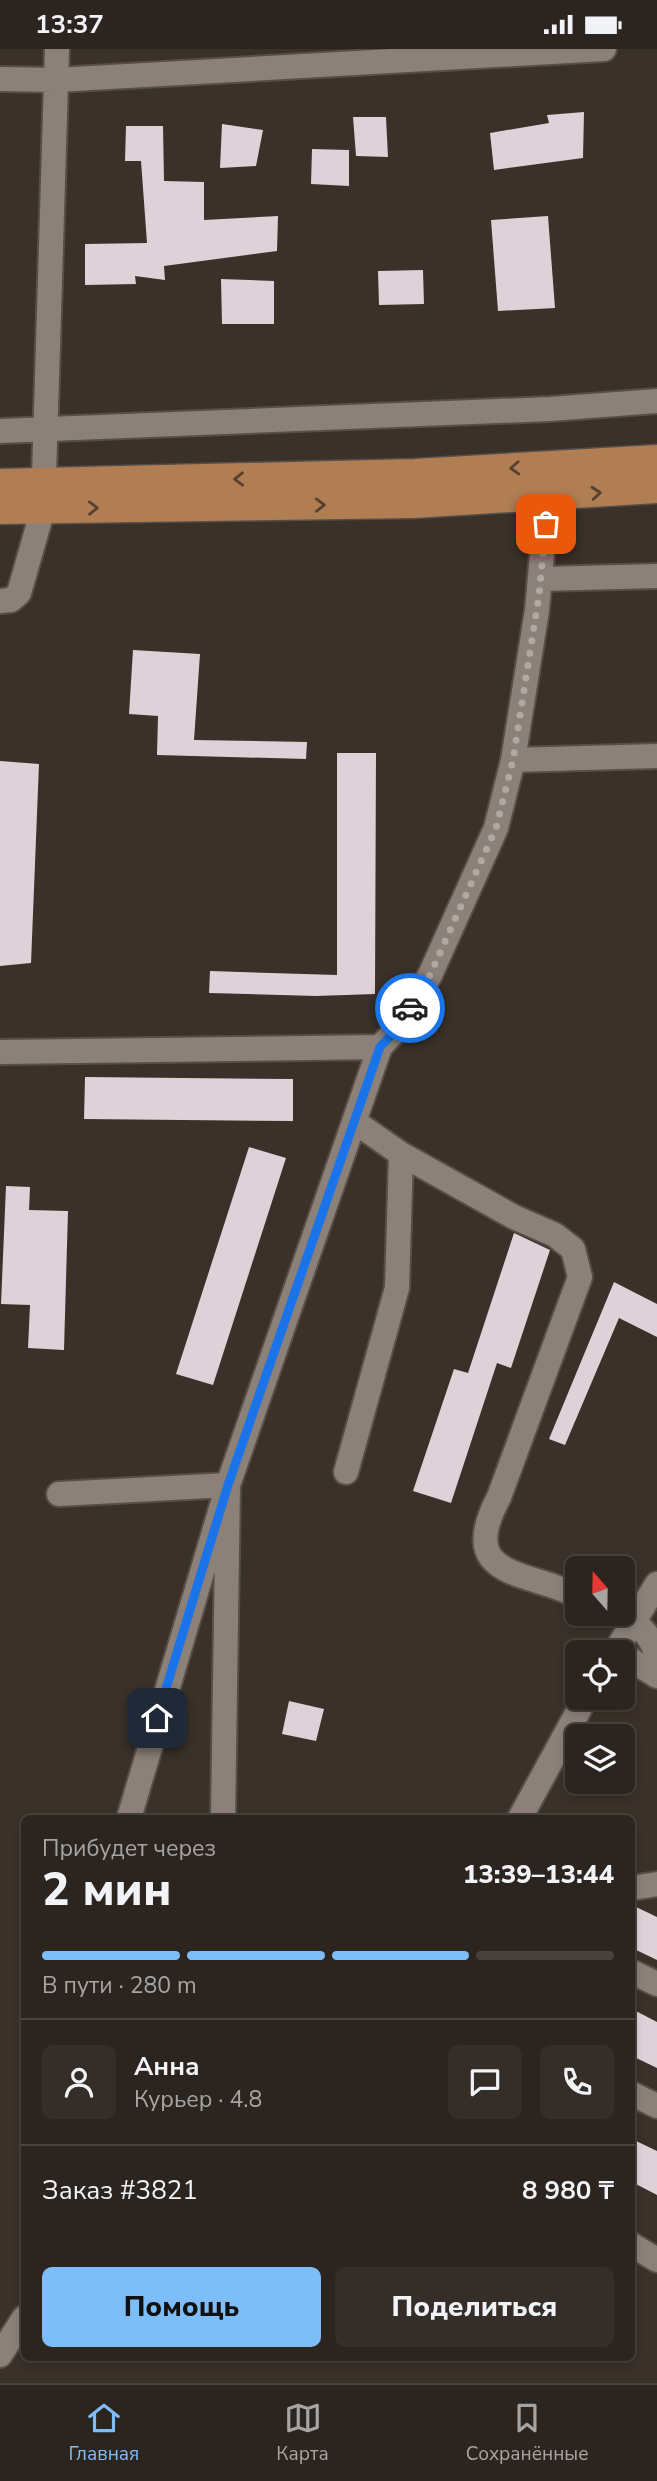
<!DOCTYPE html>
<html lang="ru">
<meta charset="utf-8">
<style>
body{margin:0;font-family:"Nunito Sans",sans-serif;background:#342d28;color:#f1f3f6;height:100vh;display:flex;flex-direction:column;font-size:26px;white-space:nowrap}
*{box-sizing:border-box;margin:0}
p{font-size:23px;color:#a6a5a4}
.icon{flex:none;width:38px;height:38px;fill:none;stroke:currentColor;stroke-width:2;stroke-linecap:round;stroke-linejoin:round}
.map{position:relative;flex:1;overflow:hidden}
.details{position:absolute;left:21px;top:1766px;width:614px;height:546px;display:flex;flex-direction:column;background:#2c251f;border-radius:10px;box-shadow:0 4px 10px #0003,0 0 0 2px #48423d}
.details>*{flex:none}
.needle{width:46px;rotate:340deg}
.fabs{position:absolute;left:565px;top:1507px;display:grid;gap:14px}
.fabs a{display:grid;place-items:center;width:70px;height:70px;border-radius:10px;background:#2c251f;box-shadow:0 4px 10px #0003,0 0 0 2px #48423d;font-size:35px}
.pin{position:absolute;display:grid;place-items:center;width:60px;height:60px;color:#fff;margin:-30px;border-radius:14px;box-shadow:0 4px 10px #0006}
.courier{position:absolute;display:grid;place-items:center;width:70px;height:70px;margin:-35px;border:5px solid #1a73e8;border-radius:50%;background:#fff;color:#222;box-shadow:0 2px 9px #0007}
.overview em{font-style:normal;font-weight:800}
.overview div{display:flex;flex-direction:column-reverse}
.overview{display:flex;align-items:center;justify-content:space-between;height:119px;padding:0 21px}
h1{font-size:46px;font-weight:800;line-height:52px}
.bar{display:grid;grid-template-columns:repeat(4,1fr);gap:10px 7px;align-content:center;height:84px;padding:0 21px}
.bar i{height:9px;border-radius:5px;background:#48423d}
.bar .current{background:#7dbef9}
.bar p{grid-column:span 4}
.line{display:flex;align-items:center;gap:18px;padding:0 21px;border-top:2px solid #48423d}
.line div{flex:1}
.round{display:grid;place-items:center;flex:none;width:74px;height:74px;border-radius:10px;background:#342d28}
.button{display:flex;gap:14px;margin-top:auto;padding:14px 21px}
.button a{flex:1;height:80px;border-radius:10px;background:#7dbef9;color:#111;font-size:28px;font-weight:800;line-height:80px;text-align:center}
.button a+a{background:#342d28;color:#f1f3f6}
.status{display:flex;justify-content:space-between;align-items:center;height:49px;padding:0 35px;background:#2c251f;direction:ltr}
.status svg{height:19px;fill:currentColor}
.dock{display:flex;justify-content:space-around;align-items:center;height:98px;border-top:2px solid #48423d;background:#2c251f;font-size:19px;color:#a6a5a4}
.dock a{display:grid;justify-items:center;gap:4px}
.dock .current{color:#7dbef9}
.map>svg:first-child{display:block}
.building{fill:#dfd1d8}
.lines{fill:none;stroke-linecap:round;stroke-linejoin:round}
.minor-casing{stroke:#574e49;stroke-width:28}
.major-casing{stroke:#574e49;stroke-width:33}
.minor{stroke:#8c8179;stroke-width:24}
.major{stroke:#b17d53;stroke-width:30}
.oneway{stroke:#56412f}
.done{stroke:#b0a9a3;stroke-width:7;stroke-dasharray:0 12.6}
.route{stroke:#1a73e8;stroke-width:9}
</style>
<div class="status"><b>13:37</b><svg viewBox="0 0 49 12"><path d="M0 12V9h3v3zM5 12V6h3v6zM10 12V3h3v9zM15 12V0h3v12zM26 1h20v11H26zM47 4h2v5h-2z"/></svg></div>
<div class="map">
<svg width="657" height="2334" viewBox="0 0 657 2334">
<rect width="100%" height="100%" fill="#3a3129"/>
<path class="building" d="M 584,63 L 583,109 L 494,121 L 490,84 L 549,74 L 547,66 Z
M 353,68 L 386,68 L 388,108 L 356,107 Z
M 222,75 L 263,81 L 256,117 L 220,119 Z
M 126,77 L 163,77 L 164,132 L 204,133 L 204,171 L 278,167 L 277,202 L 164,217 L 165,231 L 135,227 L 136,235 L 85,236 L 85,195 L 147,194 L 141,112 L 125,112 Z
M 312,100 L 349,101 L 349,137 L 311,135 Z
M 548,167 L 555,259 L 498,262 L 491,171 Z
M 423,221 L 424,255 L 379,256 L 378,222 Z
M 221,230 L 274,232 L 274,275 L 222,275 Z
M 133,601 L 200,605 L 194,691 L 307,693 L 306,710 L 157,706 L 158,667 L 129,665 Z
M 337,704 L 376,704 L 375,945 L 316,947 L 209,944 L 210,922 L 337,926 Z
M 0,712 L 39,715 L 31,914 L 0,917 Z
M 85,1028 L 293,1030 L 293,1072 L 84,1070 Z
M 249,1098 L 286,1109 L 213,1336 L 176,1325 Z
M 6,1137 L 30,1138 L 29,1161 L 68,1162 L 64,1301 L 28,1299 L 30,1256 L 1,1255 Z
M 514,1184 L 550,1201 L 511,1319 L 497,1314 L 451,1454 L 413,1442 L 454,1320 L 468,1324 Z
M 614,1233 L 657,1255 L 657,1288 L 619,1269 L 565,1396 L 549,1390 Z
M 289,1652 L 324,1660 L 316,1692 L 282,1685 Z
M 632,1856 L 657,1868 L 657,1911 L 632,1899 Z
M 632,1960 L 657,1973 L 657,2019 L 632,2007 Z
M 632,2090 L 657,2102 L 657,2146 L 632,2133 Z"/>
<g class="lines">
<defs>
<path id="minor" d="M 0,30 L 56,31 L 604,0
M 0,382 L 550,360 L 657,352
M 541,530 L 657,527
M 0,552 L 11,551 L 19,544 L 43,460 L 57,0
M 513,711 L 657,707
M 0,1003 L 380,998 L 398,979 L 430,926 L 496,779 L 513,711 L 537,561 L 549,427
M 401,1105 L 514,1168 L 555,1186 L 573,1200 L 580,1228 L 499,1448 C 455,1530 526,1521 578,1547
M 346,1423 L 397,1239 L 401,1105 L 355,1073
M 59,1445 L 228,1436 L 223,1769
M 615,1564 C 638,1573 649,1583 657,1606
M 615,1603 L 657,1535
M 623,1606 L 657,1627
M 129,1769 L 228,1436 L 380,998
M 520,1769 L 586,1648
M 632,1839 L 657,1835
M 632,1923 L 657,1935
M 632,2045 L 657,2057
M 632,2196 L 657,2211
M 0,2306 L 24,2269"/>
<path id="major" d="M 0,435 L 415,425 L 657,411
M 0,460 L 413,454 L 657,439"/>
</defs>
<use href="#minor" class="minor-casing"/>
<use href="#major" class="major-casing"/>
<use href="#minor" class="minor"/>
<use href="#major" class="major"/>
</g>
<defs><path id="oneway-chevron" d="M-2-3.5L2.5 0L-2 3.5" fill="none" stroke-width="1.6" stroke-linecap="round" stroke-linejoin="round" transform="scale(1.75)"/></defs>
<g class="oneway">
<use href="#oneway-chevron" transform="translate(515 419) rotate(177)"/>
<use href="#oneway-chevron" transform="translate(239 430) rotate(179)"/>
<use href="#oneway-chevron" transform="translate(596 444) rotate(-5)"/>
<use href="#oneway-chevron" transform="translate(320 456) rotate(-1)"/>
<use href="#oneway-chevron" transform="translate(93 459) rotate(-1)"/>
</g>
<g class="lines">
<path class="done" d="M 410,959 L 430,926 L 496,779 L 513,711 L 539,546 L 546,475"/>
<path class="route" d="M 157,1669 L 228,1436 L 380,998 L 398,979 L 410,959"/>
</g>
</svg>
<div class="fabs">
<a><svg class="needle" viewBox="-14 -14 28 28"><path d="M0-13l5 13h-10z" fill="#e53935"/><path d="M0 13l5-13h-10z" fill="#a6a5a4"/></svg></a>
<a><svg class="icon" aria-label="locate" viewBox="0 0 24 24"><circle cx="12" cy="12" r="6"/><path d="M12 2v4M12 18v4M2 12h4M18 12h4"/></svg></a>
<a><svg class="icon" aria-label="layers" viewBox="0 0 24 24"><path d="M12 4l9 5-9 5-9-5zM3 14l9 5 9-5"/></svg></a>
</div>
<div class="pin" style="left:546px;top:475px;background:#ea580c"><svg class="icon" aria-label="bag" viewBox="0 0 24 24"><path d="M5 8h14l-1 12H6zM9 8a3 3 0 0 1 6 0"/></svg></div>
<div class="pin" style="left:157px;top:1669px;background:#1f2937"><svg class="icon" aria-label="home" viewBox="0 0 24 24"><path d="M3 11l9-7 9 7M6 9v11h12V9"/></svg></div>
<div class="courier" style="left:410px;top:959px"><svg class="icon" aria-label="car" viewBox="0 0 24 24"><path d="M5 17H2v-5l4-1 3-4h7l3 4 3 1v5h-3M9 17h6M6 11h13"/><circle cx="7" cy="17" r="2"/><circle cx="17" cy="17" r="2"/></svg></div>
<section class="details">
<div class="overview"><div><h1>2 мин</h1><p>Прибудет через</p></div><em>13:39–13:44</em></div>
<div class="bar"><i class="current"></i><i class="current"></i><i class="current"></i><i></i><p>В пути · 280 m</p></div>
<div class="line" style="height:126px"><a class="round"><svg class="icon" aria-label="person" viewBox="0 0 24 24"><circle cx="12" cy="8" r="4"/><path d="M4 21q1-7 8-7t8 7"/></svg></a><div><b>Анна</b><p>Курьер · 4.8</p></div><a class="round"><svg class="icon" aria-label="chat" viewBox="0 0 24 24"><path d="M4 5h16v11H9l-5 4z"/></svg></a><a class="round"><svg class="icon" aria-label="phone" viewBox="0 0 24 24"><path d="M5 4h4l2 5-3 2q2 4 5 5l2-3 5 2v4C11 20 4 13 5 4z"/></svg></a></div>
<div class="line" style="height:91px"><div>Заказ #3821</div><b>8 980 ₸</b></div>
<div class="button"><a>Помощь</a><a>Поделиться</a></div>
</section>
</div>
<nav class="dock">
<a class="current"><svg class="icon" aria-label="home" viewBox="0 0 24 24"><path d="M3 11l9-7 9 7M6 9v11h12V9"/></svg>Главная</a>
<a><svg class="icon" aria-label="map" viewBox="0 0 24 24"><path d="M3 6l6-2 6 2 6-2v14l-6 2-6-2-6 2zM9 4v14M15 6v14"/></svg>Карта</a>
<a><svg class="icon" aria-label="saved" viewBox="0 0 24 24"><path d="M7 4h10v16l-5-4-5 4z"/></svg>Сохранённые</a>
</nav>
